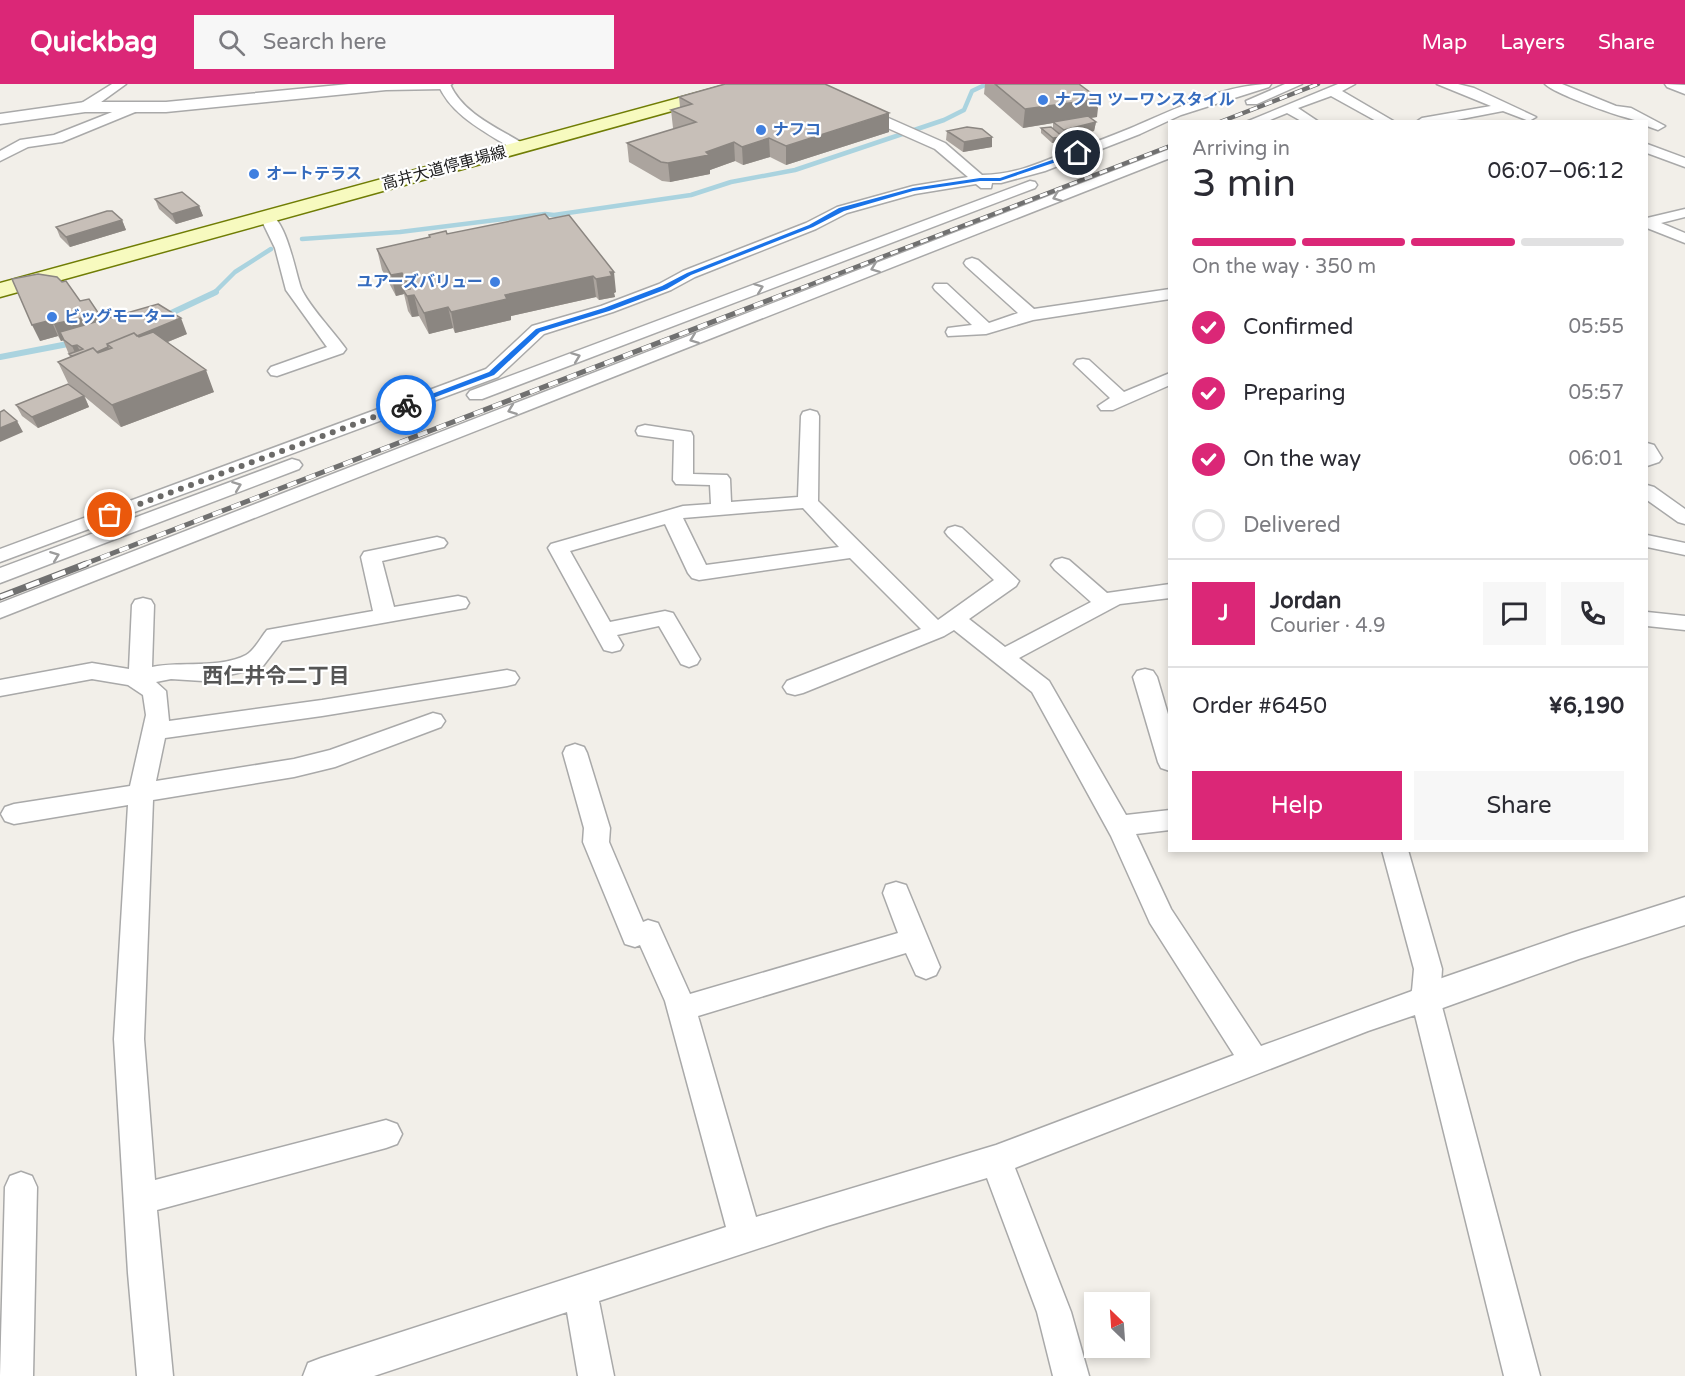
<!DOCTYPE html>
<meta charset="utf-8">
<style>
body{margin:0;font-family:"Varela Round","Noto Sans JP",sans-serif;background:#f7f7f7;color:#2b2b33;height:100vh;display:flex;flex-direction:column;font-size:22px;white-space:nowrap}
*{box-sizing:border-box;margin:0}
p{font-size:20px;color:#7c7c81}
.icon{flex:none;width:33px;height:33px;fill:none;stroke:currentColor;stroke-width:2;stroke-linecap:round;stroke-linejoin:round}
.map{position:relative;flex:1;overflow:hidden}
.panel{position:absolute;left:1168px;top:36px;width:480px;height:732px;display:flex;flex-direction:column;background:#fff;border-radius:0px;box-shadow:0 3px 9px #0003}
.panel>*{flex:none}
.needle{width:39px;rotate:335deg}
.controls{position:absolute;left:1084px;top:1208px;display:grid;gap:12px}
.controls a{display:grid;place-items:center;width:66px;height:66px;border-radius:0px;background:#fff;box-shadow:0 3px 9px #0003;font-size:30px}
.pin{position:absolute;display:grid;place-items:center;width:51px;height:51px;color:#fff;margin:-26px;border:3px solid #fff;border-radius:50%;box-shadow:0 2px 6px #0007}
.courier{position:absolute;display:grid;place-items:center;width:60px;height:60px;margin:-30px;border:4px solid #1a73e8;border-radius:50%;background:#fff;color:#222;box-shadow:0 2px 8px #0007}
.summary em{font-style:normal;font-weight:600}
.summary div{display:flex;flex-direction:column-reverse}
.summary{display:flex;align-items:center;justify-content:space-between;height:102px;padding:0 24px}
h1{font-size:39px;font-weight:600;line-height:45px}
.bar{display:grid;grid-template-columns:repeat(4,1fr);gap:9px 6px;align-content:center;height:72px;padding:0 24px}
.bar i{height:8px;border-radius:4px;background:#e1e1e2}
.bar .selected{background:#db2777}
.bar p{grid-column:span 4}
.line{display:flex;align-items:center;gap:15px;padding:0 24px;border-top:2px solid #e1e1e2}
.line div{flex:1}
.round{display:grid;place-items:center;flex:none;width:63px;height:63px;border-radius:0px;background:#f7f7f7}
ol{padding:0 24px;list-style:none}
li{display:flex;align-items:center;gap:18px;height:66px}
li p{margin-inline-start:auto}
li .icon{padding:6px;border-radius:50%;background:#db2777;color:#fff;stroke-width:4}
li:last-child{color:#7c7c81}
li i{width:33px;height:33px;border:3px solid #e1e1e2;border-radius:50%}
.action{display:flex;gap:12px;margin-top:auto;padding:12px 24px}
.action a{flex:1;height:69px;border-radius:0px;background:#db2777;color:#fff;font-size:24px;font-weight:600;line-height:69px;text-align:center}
.action a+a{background:#f7f7f7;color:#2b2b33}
header{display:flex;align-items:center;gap:36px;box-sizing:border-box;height:84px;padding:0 30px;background:#db2777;color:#fff}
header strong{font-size:28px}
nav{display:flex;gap:33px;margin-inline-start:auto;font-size:21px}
.search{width:420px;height:54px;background:#f7f7f7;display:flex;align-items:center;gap:15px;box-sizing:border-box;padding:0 21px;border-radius:0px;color:#7c7c81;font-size:22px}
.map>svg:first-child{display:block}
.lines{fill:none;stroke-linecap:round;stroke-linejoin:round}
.stream-far1{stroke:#aad3df;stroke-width:4.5}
.stream{stroke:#aad3df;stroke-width:6}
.minor-casing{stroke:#a9a9a9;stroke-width:3}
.tertiary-casing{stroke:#a9a9a9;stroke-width:3}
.secondary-casing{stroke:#707d05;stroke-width:3}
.minor{fill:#fff;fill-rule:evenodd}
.tertiary{fill:#fff;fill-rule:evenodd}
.secondary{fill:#f7fabf;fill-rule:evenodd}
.rail-far2-casing{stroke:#707070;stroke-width:4.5}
.rail-far1-casing{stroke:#707070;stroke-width:5}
.rail-casing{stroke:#707070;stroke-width:7}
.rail-far2{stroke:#fff;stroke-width:3;stroke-dasharray:8;stroke-linecap:butt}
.rail-far1{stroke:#fff;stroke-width:4;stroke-dasharray:10;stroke-linecap:butt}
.rail{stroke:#fff;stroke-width:4.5;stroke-dasharray:14;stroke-linecap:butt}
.wall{fill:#aba49e}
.shaded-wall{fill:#8b8681}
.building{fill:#c7bfb8;stroke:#8b8681;stroke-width:1.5}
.oneway{stroke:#9c9c9c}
.route{fill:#1a73e8}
.done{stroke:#6b6a68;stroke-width:6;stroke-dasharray:0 10.8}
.shop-dot{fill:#3f7fe0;stroke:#fff;stroke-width:2}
.labels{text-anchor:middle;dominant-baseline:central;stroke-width:4.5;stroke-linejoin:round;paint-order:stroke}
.far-shop-label{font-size:16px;font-weight:bold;fill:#366cbe;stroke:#fff;text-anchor:start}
.far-street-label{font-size:16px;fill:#222;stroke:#fff}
.neighbourhood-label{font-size:21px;font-weight:bold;fill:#555;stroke:#fff}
</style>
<header>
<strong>Quickbag</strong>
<div class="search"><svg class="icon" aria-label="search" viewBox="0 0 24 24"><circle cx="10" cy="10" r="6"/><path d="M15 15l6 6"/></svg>Search here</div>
<nav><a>Map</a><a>Layers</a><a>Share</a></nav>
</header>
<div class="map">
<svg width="1685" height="1292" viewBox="0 0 1685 1292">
<rect width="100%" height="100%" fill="#f2efe9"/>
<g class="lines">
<path class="stream-far1" d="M 302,155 L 400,148 L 545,130 L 554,131 L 691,111 L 731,98 L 795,86 L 944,36 L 964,26 L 972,7 L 987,0
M 213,210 L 235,188 L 271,165"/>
<path class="stream" d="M 165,232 L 216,208
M 0,273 L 73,259"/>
<defs>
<path id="minor" d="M 112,0 L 126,0 L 90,26 L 80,26 L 79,23 L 80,20 Z
M 438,0 L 450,0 C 462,29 498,44 524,60 L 526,63 L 524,66 L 514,66 C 486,48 451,32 438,0 Z
M 807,0 L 821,0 L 841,13 L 945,59 L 982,91 C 1011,91 1036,81 1062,70 C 1085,62 1109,53 1131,44 C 1173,26 1225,0 1271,0 L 1269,3 L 1181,31 L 1140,50 L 1045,87 L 1001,99 L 992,99 L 991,104 L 981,104 L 976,100 L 915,110 L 847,129 L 816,145 L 695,193 L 671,206 L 613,228 L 544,250 L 498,293 L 0,478 L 0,465 L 486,285 L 532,242 L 601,222 L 659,200 L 683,187 L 806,139 L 837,123 L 913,102 L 968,93 L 935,65 L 831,19 Z
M 1285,0 L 1302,0 L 1257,20 L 1247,20 L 1246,17 Z
M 1338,0 L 1355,0 L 1342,7 L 1395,38 L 1378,38 L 1331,12 L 1298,24 L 1319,38 L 1303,38 L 1287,29 L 1265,38 L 1246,38 Z
M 1437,0 L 1458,0 L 1474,4 L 1536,33 L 1529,37 L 1503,27 L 1446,38 L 1416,38 L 1422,34 L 1491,22 Z
M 1545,0 L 1562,0 L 1616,22 L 1631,24 L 1665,42 L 1658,46 L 1647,42 L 1647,38 C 1632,38 1556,11 1545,0 Z
M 1665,0 L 1685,1 L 1685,10 L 1667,3 Z
M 135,19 L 140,20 L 141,23 L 140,26 L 62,58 L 28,63 L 0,77 L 0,67 L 20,56 L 54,51 Z
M 1647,60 L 1685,74 L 1685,83 L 1647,69 Z
M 1170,65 L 1170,74 L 0,534 L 0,519 Z
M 1030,97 L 1035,98 L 1037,101 L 1035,104 L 482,315 L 470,315 L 467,311 L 470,307 Z
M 1685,125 L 1685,133 L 1661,139 L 1685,149 L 1685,159 L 1647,144 L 1647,134 Z
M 267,129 C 286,133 295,187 301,204 C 308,221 334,248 346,265 L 343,269 L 277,292 L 271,291 L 268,287 L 271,283 L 327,263 L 286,206 L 275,164 L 260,133 Z
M 972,174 L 978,176 L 1034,225 L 1170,205 L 1170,215 L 1033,236 L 986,250 L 948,252 L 946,248 L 948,244 L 972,241 L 935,206 L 933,203 L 935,200 L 947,200 L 989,239 L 1018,229 L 966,182 L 964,179 L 966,176 Z
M 1083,275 L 1089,276 L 1124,308 L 1170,289 L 1170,301 L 1113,326 L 1101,326 L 1098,322 L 1110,314 L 1074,280 L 1077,276 Z
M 810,326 L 817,328 L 819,332 L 818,417 L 938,536 L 994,496 L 948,452 L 945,448 L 948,444 L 955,442 L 962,444 L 1019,497 L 1016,502 L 969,535 L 1005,563 L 1091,518 L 1055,486 L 1051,481 L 1055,476 L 1062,474 L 1069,476 L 1107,509 L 1170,500 L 1170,514 L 1120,520 L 1019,574 L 1049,597 L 1126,731 L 1170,726 L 1170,746 L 1136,750 L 1171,825 L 1261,962 L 1412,907 L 1414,885 L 1382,766 L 1408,766 L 1442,885 L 1440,915 L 1540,1292 L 1504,1292 L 1415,931 L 1368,947 L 1015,1084 L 1071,1228 L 1089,1292 L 1053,1292 L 1037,1228 L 987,1094 L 827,1142 L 599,1217 L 614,1292 L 578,1292 L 567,1228 L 374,1292 L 303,1292 L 308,1279 L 321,1274 L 726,1143 L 665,917 L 640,861 L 635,863 L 625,860 L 583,758 L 584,744 L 563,669 L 566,663 L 575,660 L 584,663 L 587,669 L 610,744 L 609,758 L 643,838 L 648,836 L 658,839 L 690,910 L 898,849 L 883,809 L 886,801 L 896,798 L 906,801 L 940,883 L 936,891 L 926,895 L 916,891 L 906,869 L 698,932 L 756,1133 L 996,1061 L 1234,971 L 1150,839 L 1111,752 L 1032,608 L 954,546 L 944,552 L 803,609 L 795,611 L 787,609 L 783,603 L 787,597 L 921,545 L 850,474 L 699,496 L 692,494 L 688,489 L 665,440 L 570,467 L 610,538 L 665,527 L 673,529 L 700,575 L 697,580 L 689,583 L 681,580 L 659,542 L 617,551 L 623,561 L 620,566 L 612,568 L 604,566 L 548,464 L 551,460 L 683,422 L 711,420 L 710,401 L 676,400 L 673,396 L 674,356 L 638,351 L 636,347 L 638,343 L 645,341 L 691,348 L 693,352 L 693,390 L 727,391 L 730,395 L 731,418 L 798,413 L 801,332 L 803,328 ZM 803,424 L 839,463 L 706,481 L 683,434 Z
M 1647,359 L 1654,361 L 1662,374 L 1659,378 L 1647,382 Z
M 292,375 L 299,377 L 302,381 L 299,385 L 0,499 L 0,484 Z
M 1647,401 L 1654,403 L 1685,425 L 1685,440 L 1678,438 L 1647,416 Z
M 1647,451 L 1685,459 L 1685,471 L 1647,463 Z
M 437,453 L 444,455 L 447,459 L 444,463 L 382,477 L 394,523 L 458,512 L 466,514 L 469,519 L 466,524 L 282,557 L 263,582 L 255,585 L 203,597 L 171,595 L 156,598 L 166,607 L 169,637 L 322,616 L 507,586 L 515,588 L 519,594 L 515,600 L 507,602 L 322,632 L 165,654 L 156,697 L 294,675 L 330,666 L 433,629 L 441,631 L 445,637 L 441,643 L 335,683 L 294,693 L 153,716 L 144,955 L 155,1096 L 386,1036 L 397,1040 L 402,1050 L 397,1060 L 386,1064 L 157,1126 L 173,1292 L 137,1292 L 128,1189 L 114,955 L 128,721 L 14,740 L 5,737 L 1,730 L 5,723 L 14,720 L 130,702 L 146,631 L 143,611 L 128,601 L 92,595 L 0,612 L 0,596 L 92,579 L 129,585 L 132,521 L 135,516 L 143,514 L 151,516 L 154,521 L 152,583 C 180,577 219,585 246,571 C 254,567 261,553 267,546 L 373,527 L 361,473 L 364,468 Z
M 1647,528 L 1685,532 L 1685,546 L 1647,542 Z
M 1145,585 L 1153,587 L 1157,593 L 1170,637 L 1170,687 L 1161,684 L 1158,678 L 1133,593 L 1137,587 Z
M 21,1088 L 32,1092 L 37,1103 L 33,1292 L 0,1292 L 5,1103 L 10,1092 Z"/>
<path id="tertiary" d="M 349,0 L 452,0 L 444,5 L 386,6 L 166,28 L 85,28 L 0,40 L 0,30 L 85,18 L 166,18 Z
M 1685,813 L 1685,841 L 1579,875 L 1426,930 L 1413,926 L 1408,915 L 1413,904 L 1572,849 Z"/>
<path id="secondary" d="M 730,0 L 758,0 L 755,4 L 0,213 L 0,199 Z"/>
</defs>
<use href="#minor" class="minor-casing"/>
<use href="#tertiary" class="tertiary-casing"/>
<use href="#secondary" class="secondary-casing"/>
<use href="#minor" class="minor"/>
<use href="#tertiary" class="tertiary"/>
<use href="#secondary" class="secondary"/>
<defs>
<path id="rail-far2" d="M 1220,38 L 1318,0
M 786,210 L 1170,62"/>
<path id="rail-far1" d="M 82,481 L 790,208"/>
<path id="rail" d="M 0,513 L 86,480"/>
</defs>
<use href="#rail-far2" class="rail-far2-casing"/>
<use href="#rail-far1" class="rail-far1-casing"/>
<use href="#rail" class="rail-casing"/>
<use href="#rail-far2" class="rail-far2"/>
<use href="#rail-far1" class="rail-far1"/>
<use href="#rail" class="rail"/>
</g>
<path class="wall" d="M 985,0 L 1079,0 L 1097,33 L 1090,34 L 1096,38 L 1094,47 L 1062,55 L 1062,57 L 1052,59 L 1041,49 L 1041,44 L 1053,44 L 1053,39 L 1023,44 L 984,10 Z
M 679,13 L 889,48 L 786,81 L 770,73 L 743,81 L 735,77 L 710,86 L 710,90 L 670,98 L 662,97 L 629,78 L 627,59 L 674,45 L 673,44 L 671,26 L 680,23 Z
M 947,47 L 992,53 L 992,63 L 963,68 L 946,56 Z
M 155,115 L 199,122 L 203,132 L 176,140 L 159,125 Z
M 549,135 L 616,208 L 614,209 L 615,213 L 599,216 L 596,213 L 511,232 L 511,236 L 455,249 L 453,244 L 429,250 L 419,232 L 412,233 L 408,227 L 404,210 L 396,212 L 382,186 L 377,165 L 429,154 L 429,151 L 447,150 Z
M 122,136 L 126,146 L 70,163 L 60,153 L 56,143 Z
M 38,190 L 80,217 L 102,236 L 187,250 L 168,258 L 214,308 L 121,343 L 85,313 L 89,323 L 38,344 L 22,332 L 16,321 L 74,305 L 68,299 L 58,278 L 70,273 L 63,256 L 61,257 L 58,252 L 40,257 Z"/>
<path class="shaded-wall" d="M 1099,15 L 1097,33 L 1055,39 L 1053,38 L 1053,39 L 1023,44 L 1025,25 Z
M 889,29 L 889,48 L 786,81 L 786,62 Z
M 1096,38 L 1094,47 L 1063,55 L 1064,46 Z
M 992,53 L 992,63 L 963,68 L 964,58 Z
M 1063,53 L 1062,57 L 1052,59 L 1053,54 Z
M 769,54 L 770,73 L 743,81 L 742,63 Z
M 734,58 L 735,77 L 710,86 L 710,90 L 670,98 L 668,79 L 706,68 Z
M 199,122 L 203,132 L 176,140 L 172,130 Z
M 122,136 L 126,146 L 70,163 L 66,153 Z
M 610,188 L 614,188 L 616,208 L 614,209 L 615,213 L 599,216 L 596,195 Z
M 402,189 L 407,210 L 403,206 L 404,210 L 396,212 L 391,191 Z
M 593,192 L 596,213 L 511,232 L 511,236 L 455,249 L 451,228 L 505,211 Z
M 414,211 L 419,232 L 412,233 L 407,212 Z
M 448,223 L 453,244 L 429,250 L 424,229 Z
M 99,230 L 106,246 L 61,257 L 54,240 Z
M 181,234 L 187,250 L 118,278 L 112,264 L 110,262 Z
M 51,236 L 58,252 L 40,257 L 32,241 Z
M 77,261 L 83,273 L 108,263 L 115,279 L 78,275 L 72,262 Z
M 206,286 L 214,308 L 121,343 L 112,321 Z
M 84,312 L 89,323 L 38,344 L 32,333 Z
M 17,337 L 23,348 L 0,358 L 0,344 Z"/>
<path class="building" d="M 725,0 L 825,0 L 889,29 L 786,62 L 769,54 L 742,63 L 734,58 L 706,68 L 709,71 L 668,79 L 661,78 L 627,59 L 696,38 L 671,26 L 692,20 L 679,13 Z
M 995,0 L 1079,0 L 1099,15 L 1025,25 Z
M 1088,32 L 1096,38 L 1064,46 L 1053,38 Z
M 967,43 L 982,45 L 992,53 L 964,58 L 947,47 Z
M 1051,43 L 1063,53 L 1053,54 L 1041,44 Z
M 182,108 L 199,122 L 172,130 L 155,115 Z
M 107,127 L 112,127 L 122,136 L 66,153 L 56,143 Z
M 545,130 L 549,135 L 569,131 L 614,188 L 610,188 L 612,192 L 596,195 L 593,192 L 505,211 L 507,215 L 451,228 L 448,223 L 424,229 L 414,211 L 407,212 L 403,206 L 410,205 L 402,189 L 391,191 L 377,165 L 430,153 L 429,151 L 446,147 L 447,150 Z
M 38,190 L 57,193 L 62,198 L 66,197 L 80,217 L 89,215 L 99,230 L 54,240 L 51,236 L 32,241 L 12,195 Z
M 158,220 L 181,234 L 137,252 L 134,249 L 107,260 L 108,263 L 97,268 L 93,264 L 72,272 L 69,270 L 83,265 L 77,261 L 72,262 L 64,256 L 60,248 Z
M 153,248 L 206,286 L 112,321 L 58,278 L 93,264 L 98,269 L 112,264 L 107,260 L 134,249 L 139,253 Z
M 68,300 L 84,312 L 32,333 L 16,321 Z
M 4,326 L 17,337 L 0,344 L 0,328 Z"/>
<defs><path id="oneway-chevron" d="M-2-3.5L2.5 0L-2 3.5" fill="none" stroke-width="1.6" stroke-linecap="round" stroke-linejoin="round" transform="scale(1.5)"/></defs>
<g class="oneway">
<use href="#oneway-chevron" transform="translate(1057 113) rotate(159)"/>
<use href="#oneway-chevron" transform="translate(875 184) rotate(159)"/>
<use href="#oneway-chevron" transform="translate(759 204) rotate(-21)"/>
<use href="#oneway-chevron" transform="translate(694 255) rotate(159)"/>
<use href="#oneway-chevron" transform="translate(576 273) rotate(-21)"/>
<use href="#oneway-chevron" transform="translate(512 326) rotate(159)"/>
<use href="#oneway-chevron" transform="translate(237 402) rotate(-21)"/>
<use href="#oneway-chevron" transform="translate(55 472) rotate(-21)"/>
</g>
<path class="route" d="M 1078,67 L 1080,70 L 1000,97 L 980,97 L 913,107 L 844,127 L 813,143 L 691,191 L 667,205 L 609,227 L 540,248 L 494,291 L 409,323 L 403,321 L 489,288 L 536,245 L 604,224 L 662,202 L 687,189 L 809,141 L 839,124 L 913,104 L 980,94 L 1000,94 Z"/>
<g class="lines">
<path class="done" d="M 110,431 L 406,321"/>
</g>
<g class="shop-dot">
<circle cx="1043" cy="16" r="6"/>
<circle cx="761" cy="46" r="6"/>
<circle cx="254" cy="90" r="6"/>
<circle cx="495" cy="198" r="6"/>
<circle cx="52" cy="233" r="6"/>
</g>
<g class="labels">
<g class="far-shop-label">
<text x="1055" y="16">ナフコ ツーワンスタイル</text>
<text x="773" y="46">ナフコ</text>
<text x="266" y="90">オートテラス</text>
<text x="483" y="198" text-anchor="end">ユアーズバリュー</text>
<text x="64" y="233">ビッグモーター</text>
</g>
<g class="far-street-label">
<text transform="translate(444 84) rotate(-15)">高井大道停車場線</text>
</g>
<g class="neighbourhood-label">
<text x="276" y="592">西仁井令二丁目</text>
</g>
</g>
</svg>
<div class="controls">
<a><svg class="needle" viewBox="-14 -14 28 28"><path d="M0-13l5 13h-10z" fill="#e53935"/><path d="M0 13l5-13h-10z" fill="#7c7c81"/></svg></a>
</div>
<div class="pin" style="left:110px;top:431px;background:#ea580c"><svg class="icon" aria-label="bag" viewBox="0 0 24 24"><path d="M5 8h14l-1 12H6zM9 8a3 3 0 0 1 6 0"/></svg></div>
<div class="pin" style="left:1078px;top:69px;background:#1f2937"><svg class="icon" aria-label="home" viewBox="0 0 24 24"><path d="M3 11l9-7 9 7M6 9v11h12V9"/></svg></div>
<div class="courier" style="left:406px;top:321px"><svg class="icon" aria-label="bike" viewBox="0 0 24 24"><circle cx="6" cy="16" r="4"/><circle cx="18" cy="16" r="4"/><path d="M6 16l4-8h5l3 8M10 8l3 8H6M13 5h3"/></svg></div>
<section class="panel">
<div class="summary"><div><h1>3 min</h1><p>Arriving in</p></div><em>06:07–06:12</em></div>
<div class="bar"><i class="selected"></i><i class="selected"></i><i class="selected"></i><i></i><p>On the way · 350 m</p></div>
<ol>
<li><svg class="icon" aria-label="check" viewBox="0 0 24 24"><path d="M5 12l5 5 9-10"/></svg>Confirmed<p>05:55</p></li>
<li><svg class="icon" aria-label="check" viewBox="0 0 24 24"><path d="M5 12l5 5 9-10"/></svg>Preparing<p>05:57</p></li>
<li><svg class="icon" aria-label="check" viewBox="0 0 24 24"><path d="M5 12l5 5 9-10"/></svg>On the way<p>06:01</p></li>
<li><i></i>Delivered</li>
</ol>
<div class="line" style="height:108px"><b class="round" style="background:#db2777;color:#fff">J</b><div><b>Jordan</b><p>Courier · 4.9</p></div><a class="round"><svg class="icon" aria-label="chat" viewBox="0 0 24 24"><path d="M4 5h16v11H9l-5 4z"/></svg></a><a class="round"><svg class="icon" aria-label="phone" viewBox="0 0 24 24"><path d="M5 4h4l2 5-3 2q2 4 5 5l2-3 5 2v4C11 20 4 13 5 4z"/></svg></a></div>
<div class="line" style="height:78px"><div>Order #6450</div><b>¥6,190</b></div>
<div class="action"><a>Help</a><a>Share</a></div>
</section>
</div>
